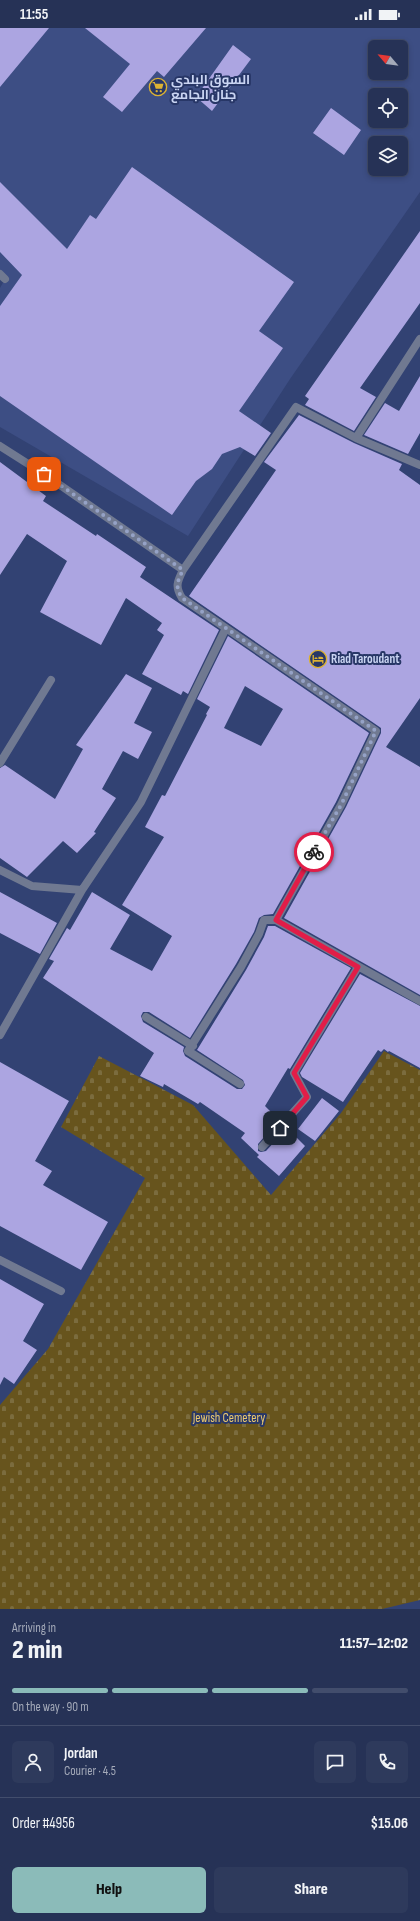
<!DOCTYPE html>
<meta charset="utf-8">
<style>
body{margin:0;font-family:"Sofia Sans Condensed",Cairo,sans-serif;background:#2e3a5c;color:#f1f3f6;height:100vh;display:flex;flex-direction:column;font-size:15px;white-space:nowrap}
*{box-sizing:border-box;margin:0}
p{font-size:13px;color:#a4aab9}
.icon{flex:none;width:22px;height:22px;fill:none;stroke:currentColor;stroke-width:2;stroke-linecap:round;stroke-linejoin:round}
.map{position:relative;height:1581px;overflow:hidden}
.drawer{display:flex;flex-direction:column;background:#263256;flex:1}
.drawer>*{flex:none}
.needle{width:26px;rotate:299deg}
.controls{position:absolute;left:368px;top:12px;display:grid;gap:8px}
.controls a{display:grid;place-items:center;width:40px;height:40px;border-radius:6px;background:#263256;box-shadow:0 2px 6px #0003,0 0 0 1px #424d6c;font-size:20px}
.pin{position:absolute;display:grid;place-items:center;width:34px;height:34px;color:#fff;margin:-17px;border-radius:8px;box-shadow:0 2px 6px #0006}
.courier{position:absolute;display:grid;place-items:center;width:40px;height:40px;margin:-20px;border:3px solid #e11d48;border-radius:50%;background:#fff;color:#222;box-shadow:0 1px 5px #0007}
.overview em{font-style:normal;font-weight:800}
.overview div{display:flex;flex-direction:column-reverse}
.overview{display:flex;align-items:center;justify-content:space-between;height:68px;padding:0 12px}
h1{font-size:26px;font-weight:800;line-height:30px}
.bar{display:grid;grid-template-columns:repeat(4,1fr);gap:6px 4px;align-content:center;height:48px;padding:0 12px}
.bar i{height:5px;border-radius:3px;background:#424d6c}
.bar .active{background:#8bbbb9}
.bar p{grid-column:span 4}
.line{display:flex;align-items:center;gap:10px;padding:0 12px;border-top:1px solid #424d6c}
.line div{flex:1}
.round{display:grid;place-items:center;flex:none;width:42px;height:42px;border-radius:6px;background:#2e3a5c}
.action{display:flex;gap:8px;margin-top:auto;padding:8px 12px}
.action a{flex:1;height:46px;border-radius:6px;background:#8bbbb9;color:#111;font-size:16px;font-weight:800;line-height:46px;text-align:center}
.action a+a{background:#2e3a5c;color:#f1f3f6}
.status{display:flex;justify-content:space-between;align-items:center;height:28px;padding:0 20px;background:#263256;direction:ltr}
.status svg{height:11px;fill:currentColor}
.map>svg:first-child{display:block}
.built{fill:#3d4e84;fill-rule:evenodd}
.cemetery{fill:url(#cemetery-stones)}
.building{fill:#aca5e1;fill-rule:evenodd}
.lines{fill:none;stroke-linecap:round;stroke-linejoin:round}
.minor{stroke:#707991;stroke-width:8}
.done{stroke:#95a2c6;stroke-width:4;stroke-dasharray:0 7.2}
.route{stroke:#e11d48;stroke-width:5}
.labels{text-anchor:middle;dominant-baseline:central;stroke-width:4;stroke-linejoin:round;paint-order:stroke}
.poi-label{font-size:13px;font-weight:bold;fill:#cad5f3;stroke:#283767;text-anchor:start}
.park-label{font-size:13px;fill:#ecca70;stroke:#283767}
</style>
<div class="status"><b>11:55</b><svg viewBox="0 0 49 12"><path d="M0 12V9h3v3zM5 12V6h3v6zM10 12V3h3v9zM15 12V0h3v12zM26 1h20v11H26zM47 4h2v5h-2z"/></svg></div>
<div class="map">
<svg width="420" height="1581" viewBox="0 0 420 1581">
<defs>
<pattern id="cemetery-stones" width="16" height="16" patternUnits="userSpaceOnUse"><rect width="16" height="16" fill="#67541d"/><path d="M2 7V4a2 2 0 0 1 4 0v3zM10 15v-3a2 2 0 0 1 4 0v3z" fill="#7b6c3e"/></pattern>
</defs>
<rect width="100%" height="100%" fill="#324273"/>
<path class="built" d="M 0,0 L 420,0 L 420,164 L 290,351 L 188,508 L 0,399 L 0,260 L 5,251 L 0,247 ZM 375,19 L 401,19 L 401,45 L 375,45 ZM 375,67 L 401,67 L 401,93 L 375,93 ZM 375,115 L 401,115 L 401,141 L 375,141 Z"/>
<path class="cemetery" d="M 384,1023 L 420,1042 L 420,1572 L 382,1581 L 0,1581 L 0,1377 L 48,1321 L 145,1150 L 61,1099 L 99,1028 L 193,1077 L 271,1167 L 341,1085 Z"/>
<path class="building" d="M 0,0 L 49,0 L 0,59 Z
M 85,0 L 206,0 L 164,49 L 157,43 L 122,84 L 103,69 L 130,36 Z
M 233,17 L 251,31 L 212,83 L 196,69 Z
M 331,80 L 361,102 L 344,127 L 313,105 Z
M 132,139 L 294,254 L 259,303 L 283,320 L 239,383 L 271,405 L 255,428 L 240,419 L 222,426 L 212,441 L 196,453 L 172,487 L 0,368 L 0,278 L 22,247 L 0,224 L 0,154 L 67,221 L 90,187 L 96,191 Z
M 420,203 L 420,275 L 360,360 L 376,369 L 354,403 L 305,377 L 309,371 L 305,368 Z
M 420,348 L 420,405 L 408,426 L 364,407 L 385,375 L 399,383 Z
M 299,387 L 354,415 L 402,436 L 399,442 L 420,457 L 420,670 L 386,719 L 420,739 L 420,967 L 284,890 L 346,779 L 381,705 L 381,700 L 189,568 L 276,442 L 264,434 Z
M 0,434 L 46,468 L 43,473 L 96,508 L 97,506 L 146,539 L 140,549 L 219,602 L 188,666 L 183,663 L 181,667 L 142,646 L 164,607 L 157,602 L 162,595 L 126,570 L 101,617 L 40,584 L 67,533 L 27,506 L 0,547 Z
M 228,608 L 369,705 L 336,774 L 273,886 L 264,887 L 259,890 L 254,904 L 236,936 L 190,1010 L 149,984 L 143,984 L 141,988 L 143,994 L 184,1019 L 183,1023 L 185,1028 L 237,1061 L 242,1061 L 245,1057 L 243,1052 L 197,1022 L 246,942 L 264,909 L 268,898 L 275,898 L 351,940 L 290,1041 L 288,1040 L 265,1078 L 279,1092 L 258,1116 L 258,1123 L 261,1124 L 266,1123 L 287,1100 L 305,1118 L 279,1148 L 257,1129 L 259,1127 L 241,1110 L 245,1105 L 200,1074 L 198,1076 L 164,1056 L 163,1059 L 140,1048 L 154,1025 L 43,950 L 54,933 L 49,931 L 67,900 L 70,902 L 92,864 L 130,887 L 110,921 L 152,943 L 172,908 L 122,877 L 164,809 L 145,799 L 162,767 L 165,768 L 207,687 L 206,686 L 210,679 L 197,671 ZM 245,658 L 283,681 L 261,718 L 224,700 Z
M 126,646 L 152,660 L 134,695 L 152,704 L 138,731 L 123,723 L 102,761 L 116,770 L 94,804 L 96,805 L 77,825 L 63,813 L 27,849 L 0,830 L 0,740 L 5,737 L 55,771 L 83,721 L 76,717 Z
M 0,864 L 57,895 L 40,926 L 0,905 Z
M 360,946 L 420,978 L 420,1040 L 389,1023 L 388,1024 L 384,1021 L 381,1024 L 378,1022 L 343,1074 L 302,1049 L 300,1045 Z
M 0,1034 L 69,1073 L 35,1133 L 52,1143 L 43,1157 L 108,1194 L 81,1242 L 0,1198 Z
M 322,1070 L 339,1083 L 315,1113 L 298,1101 Z
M 0,1251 L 44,1276 L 23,1313 L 37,1322 L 14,1356 L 4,1349 L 0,1357 Z"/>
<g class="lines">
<path class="minor" d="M 0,246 L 5,251
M 356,410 L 420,311
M 0,418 L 44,446 L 183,542
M 0,735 L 51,652
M 0,842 L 32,858 L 82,862
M 276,892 L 420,973
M 146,989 L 193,1018
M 0,1007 L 82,862 L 141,774 L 226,600
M 240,1056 L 188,1023 L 241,939 L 259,906 L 264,892 L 276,892 L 341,777 L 376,703 L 182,570 C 175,559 177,554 183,542 L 296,379 L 356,410 L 420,437
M 262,1119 L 307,1069 L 294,1045 L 358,939
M 0,1232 L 61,1263"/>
</g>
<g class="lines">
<path class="done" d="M 44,446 L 183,542 C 177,554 175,559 182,570 L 376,703 L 341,777 L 314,824"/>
<path class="route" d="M 280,1100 L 307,1069 L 294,1045 L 358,939 L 276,892 L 314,824"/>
</g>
<defs>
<symbol id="supermarket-ring" viewBox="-11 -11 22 22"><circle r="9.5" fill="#283767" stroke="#dcb233" stroke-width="1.5"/><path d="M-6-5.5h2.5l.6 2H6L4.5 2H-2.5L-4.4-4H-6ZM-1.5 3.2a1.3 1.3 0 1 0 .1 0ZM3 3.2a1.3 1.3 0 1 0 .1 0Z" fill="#dcb233"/></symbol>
<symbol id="hotel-ring" viewBox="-11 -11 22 22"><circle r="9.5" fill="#283767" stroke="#dcb233" stroke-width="1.5"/><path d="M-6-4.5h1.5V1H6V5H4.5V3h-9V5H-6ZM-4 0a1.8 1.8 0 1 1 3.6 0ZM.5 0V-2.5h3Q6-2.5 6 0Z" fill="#dcb233"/></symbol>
</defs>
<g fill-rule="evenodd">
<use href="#supermarket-ring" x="148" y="49" width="20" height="20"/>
<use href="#hotel-ring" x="308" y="621" width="20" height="20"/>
</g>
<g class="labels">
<g class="poi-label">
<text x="171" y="52">السوق البلدي<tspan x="171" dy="15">جنان الجامع</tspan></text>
<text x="331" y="631">Riad Taroudant</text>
</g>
<g class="park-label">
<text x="229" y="1390">Jewish Cemetery</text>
</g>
</g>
</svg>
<div class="controls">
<a><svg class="needle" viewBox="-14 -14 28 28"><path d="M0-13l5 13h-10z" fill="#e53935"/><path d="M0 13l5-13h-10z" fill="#a4aab9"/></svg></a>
<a><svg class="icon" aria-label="locate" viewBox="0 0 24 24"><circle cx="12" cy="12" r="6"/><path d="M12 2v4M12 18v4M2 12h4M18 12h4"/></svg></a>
<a><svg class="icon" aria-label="layers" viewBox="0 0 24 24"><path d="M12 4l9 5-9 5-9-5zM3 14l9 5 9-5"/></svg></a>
</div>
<div class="pin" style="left:44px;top:446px;background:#ea580c"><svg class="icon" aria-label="bag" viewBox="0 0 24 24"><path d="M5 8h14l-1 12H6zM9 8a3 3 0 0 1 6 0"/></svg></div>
<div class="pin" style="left:280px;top:1100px;background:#1f2937"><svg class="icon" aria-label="home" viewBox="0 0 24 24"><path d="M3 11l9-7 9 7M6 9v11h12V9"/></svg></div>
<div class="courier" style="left:314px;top:824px"><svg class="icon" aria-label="bike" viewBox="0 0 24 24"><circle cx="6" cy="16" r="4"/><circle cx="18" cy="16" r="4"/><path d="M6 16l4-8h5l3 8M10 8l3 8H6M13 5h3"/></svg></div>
</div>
<section class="drawer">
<div class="overview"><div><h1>2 min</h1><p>Arriving in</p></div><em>11:57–12:02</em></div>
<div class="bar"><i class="active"></i><i class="active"></i><i class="active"></i><i></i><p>On the way · 90 m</p></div>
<div class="line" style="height:72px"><a class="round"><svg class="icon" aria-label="person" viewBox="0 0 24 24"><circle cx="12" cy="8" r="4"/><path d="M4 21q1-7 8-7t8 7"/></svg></a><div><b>Jordan</b><p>Courier · 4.5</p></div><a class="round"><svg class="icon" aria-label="chat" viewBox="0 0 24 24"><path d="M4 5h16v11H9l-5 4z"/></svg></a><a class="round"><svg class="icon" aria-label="phone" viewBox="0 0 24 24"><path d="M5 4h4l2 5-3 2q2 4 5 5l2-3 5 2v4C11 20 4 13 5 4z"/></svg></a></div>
<div class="line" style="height:52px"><div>Order #4956</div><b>$15.06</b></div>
<div class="action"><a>Help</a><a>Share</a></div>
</section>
